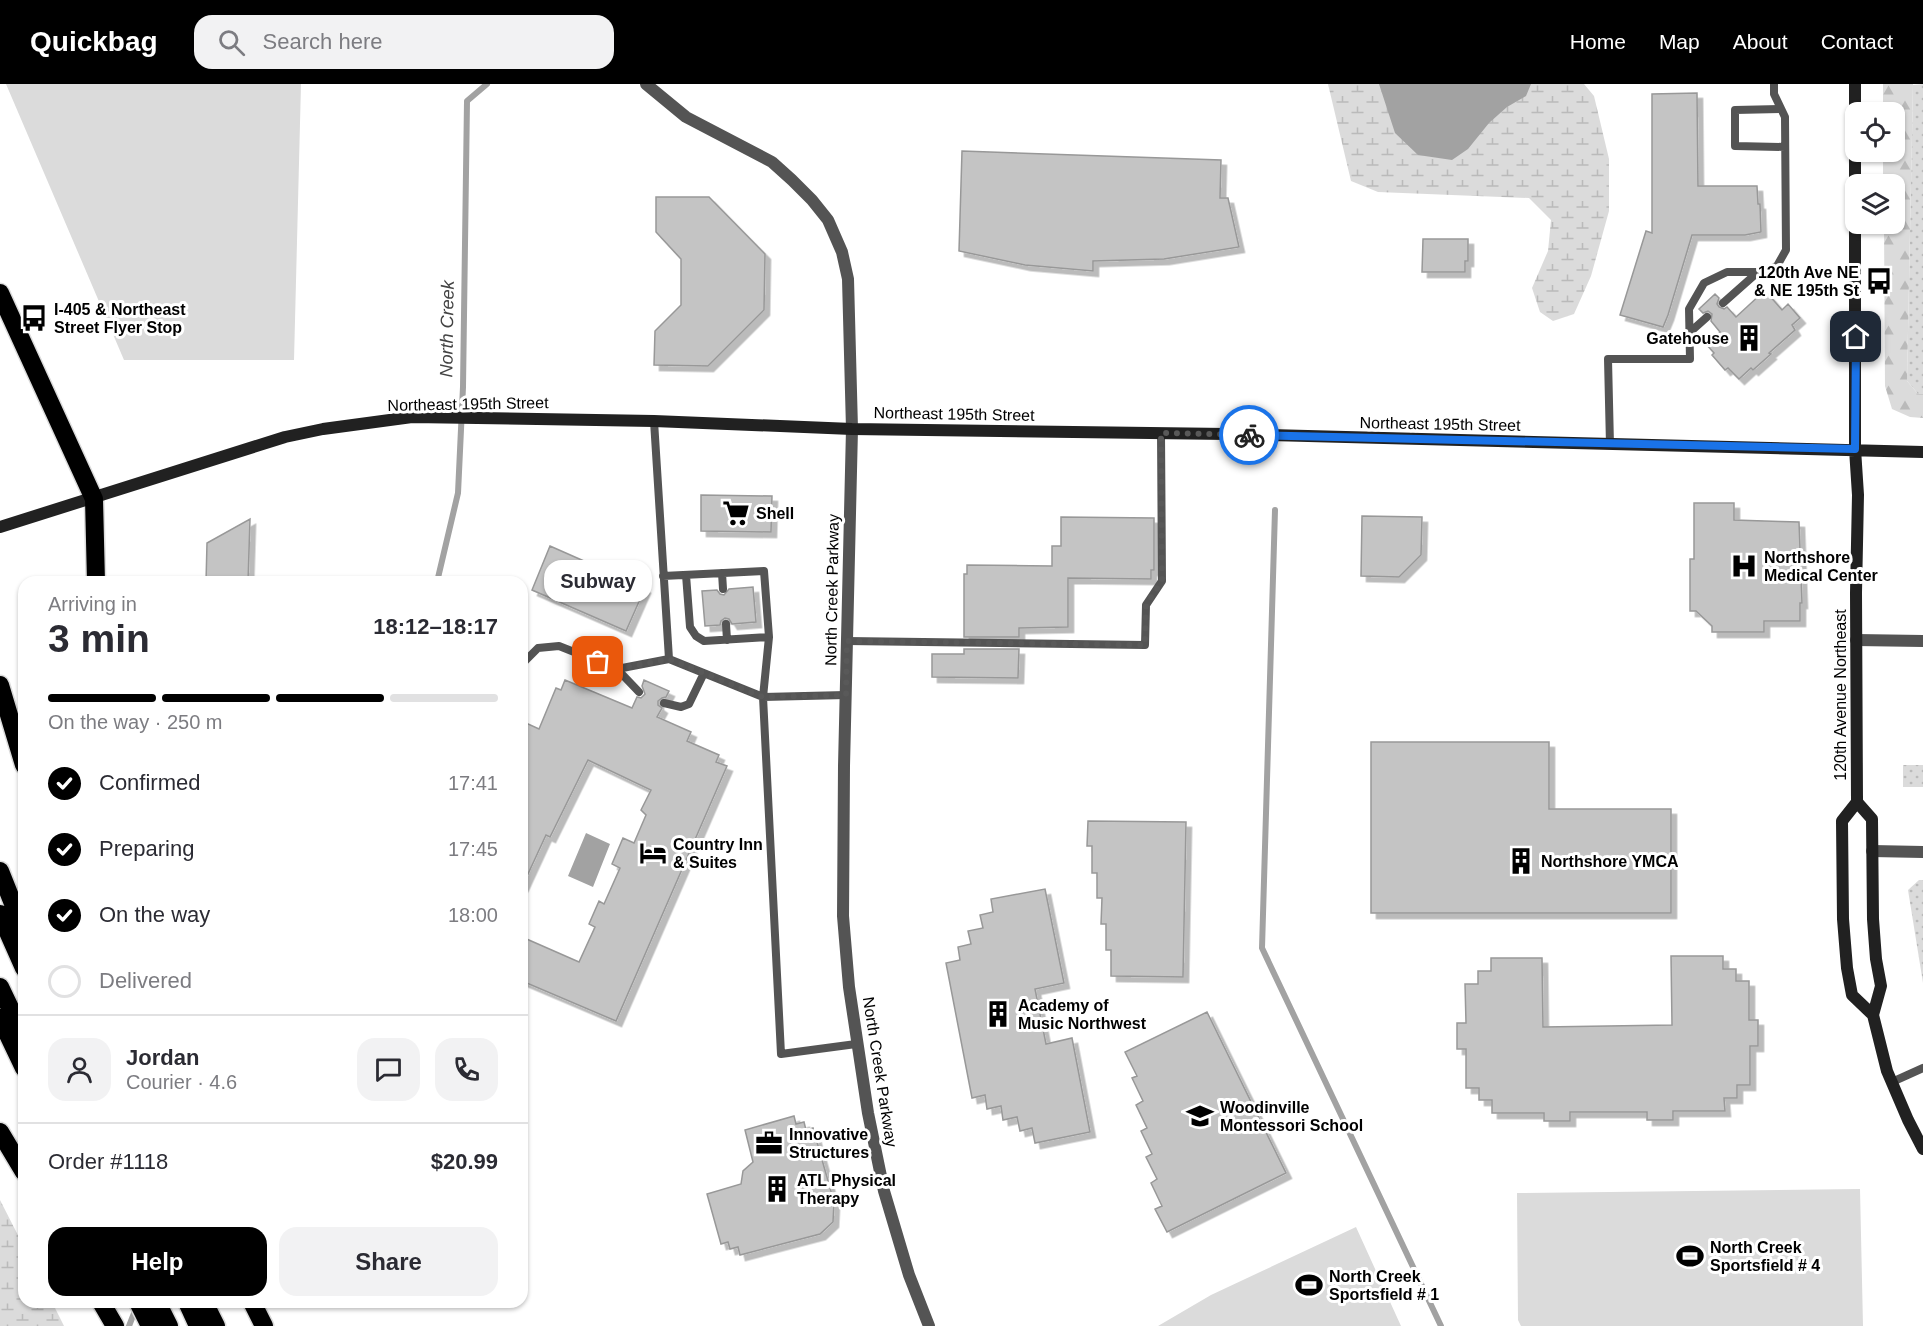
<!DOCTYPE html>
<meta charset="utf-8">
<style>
body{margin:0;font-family:Arial,sans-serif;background:#f2f2f3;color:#2b2b33;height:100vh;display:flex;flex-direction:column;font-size:22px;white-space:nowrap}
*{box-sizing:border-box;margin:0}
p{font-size:20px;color:#7c7c81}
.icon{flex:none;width:33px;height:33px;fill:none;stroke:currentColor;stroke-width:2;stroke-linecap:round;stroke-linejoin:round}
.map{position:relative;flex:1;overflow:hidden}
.side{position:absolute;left:18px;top:492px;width:510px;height:732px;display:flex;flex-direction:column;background:#fff;border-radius:18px;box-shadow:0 2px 4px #0004}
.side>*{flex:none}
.tools{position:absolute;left:1845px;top:18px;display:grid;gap:12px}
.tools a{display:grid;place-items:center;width:60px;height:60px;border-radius:12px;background:#fff;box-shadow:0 2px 4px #0004;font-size:30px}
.pin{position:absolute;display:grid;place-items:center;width:51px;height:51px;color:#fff;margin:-26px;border-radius:12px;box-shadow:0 3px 9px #0006}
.courier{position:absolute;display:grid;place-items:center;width:60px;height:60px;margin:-30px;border:4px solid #1a73e8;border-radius:50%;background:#fff;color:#222;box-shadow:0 2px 8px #0007}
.bubble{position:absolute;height:42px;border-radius:18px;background:#fff;box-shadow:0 2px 4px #0004;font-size:20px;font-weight:700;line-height:42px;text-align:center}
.headline em{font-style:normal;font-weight:700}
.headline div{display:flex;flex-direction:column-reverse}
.headline{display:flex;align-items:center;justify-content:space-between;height:102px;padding:0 30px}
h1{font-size:39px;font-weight:700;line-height:45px}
.bar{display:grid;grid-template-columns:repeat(4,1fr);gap:9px 6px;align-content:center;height:72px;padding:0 30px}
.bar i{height:8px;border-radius:4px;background:#e1e1e2}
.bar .current{background:#000}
.bar p{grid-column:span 4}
.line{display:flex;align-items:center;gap:15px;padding:0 30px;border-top:2px solid #e1e1e2}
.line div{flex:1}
.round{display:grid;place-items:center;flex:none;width:63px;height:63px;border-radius:18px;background:#f2f2f3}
ol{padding:0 30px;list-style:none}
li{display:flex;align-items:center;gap:18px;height:66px}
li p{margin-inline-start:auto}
li .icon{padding:6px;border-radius:50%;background:#000;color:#fff;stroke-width:4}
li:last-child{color:#7c7c81}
li i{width:33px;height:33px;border:3px solid #e1e1e2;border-radius:50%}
.button{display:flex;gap:12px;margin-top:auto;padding:12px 30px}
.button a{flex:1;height:69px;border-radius:18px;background:#000;color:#fff;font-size:24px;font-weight:700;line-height:69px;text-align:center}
.button a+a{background:#f2f2f3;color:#2b2b33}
header{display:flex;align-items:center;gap:36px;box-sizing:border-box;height:84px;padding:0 30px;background:#000;color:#fff}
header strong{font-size:28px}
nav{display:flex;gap:33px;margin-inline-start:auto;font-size:21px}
.search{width:420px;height:54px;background:#f2f2f3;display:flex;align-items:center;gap:15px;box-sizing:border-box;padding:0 21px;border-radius:18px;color:#7c7c81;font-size:22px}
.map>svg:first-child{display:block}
.grass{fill:url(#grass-dots)}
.forest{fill:url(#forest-firs)}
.wetland{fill:url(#wetland-marsh)}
.garden{fill:#dbdbdb}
.water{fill:#a2a2a2}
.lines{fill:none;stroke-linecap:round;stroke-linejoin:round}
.stream{stroke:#a2a2a2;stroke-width:6}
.building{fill:#c4c4c4;stroke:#989898;stroke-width:1.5;filter:url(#shadow)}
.motorway-casing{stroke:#dbdbdb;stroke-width:21}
.service{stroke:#545454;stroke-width:8}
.minor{stroke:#545454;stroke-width:12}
.tertiary{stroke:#545454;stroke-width:12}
.secondary{stroke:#212121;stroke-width:12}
.motorway{stroke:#000;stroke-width:18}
.done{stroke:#595959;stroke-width:6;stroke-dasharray:0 10.8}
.route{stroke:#1a73e8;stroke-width:8}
.labels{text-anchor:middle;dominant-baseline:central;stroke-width:6;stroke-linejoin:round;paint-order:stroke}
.poi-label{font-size:16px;font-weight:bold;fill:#000;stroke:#fff;text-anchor:start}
.street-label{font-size:16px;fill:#000;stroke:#fff}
.water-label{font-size:18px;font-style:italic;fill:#434343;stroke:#fff}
</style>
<header>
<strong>Quickbag</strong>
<div class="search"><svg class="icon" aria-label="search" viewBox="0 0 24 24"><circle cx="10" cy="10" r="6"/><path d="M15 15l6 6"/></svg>Search here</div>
<nav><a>Home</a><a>Map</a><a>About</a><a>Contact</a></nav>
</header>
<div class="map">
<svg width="1923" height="1242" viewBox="0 0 1923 1242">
<defs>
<pattern id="grass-dots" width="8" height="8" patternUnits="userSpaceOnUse" patternTransform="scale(1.5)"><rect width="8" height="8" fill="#dbdbdb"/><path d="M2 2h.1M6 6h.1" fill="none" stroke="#bababa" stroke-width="1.8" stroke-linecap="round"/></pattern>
<pattern id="forest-firs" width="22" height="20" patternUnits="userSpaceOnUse" patternTransform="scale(1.5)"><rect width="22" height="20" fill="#dbdbdb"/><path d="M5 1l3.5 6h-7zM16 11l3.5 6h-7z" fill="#bababa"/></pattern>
<pattern id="wetland-marsh" width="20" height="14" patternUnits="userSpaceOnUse" patternTransform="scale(1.5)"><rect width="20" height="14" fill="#dbdbdb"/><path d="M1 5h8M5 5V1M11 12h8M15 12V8" fill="none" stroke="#bababa"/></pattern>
<filter id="shadow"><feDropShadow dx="5.5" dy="5.5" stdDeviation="0" flood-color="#0004"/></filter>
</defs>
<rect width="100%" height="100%" fill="#fff"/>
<path class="grass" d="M 1923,0 L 1923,310 L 1918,310 L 1907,297 L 1913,1 Z
M 1903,681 L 1923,681 L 1923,703 L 1903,703 Z
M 1919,796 L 1923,796 L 1923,899 L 1908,806 Z"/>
<path class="forest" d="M 1883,0 L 1913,0 L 1907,297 L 1918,310 L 1923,310 L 1923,334 L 1910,333 L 1892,325 L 1885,302 L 1884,140 L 1894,140 L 1894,100 L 1883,100 L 1883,68 L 1894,68 L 1894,28 L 1883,28 Z"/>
<path class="wetland" d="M 1328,0 L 1584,0 L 1594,12 L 1609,75 L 1609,127 L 1591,192 L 1574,230 L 1553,237 L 1540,228 L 1532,204 L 1548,167 L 1551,136 L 1529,114 L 1378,108 L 1351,97 Z
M 0,1116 L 24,1163 L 24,1218 L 52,1218 L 64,1242 L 0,1242 Z"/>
<path class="garden" d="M 6,0 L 301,0 L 294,276 L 124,276 Z
M 1860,1105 L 1863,1242 L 1521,1242 L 1518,1236 L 1517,1109 Z
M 1356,1143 L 1401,1242 L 1158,1242 L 1211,1211 Z"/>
<path class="water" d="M 1379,0 L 1531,0 L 1526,12 L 1507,23 L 1489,39 L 1468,65 L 1452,76 L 1418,71 L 1395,49 Z
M 586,749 L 610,760 L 593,803 L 568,792 Z"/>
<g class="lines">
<path class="stream" d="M 1275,426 L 1262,864 L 1441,1242
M 437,498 L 458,409 L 463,303 L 467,17 L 487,0
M 129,1242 L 136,1224"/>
</g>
<path class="building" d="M 1697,9 L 1698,102 L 1757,102 L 1758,120 L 1760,120 L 1761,148 L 1745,151 L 1692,151 L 1668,231 L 1663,243 L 1620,231 L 1646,147 L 1652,149 L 1652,10 Z
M 962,67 L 1221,76 L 1220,114 L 1228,114 L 1239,163 L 1164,175 L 1093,177 L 1093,187 L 1025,181 L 959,167 Z
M 656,113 L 709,113 L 765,170 L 764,226 L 708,282 L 654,281 L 655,247 L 681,221 L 681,175 L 656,148 Z
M 1423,155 L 1468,155 L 1468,177 L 1465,177 L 1465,188 L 1422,188 Z
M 1762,209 L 1766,213 L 1768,210 L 1782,226 L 1788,220 L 1800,234 L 1792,241 L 1795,246 L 1769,269 L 1771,270 L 1753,286 L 1751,284 L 1739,295 L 1728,284 L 1725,286 L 1712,271 L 1714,269 L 1706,260 L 1720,248 L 1711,237 L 1712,230 L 1708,227 L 1703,229 L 1699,225 L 1715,210 L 1719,214 L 1717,220 L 1719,223 L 1724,225 L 1727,223 L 1736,233 Z
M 701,411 L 772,412 L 771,448 L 701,447 Z
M 1694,419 L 1734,419 L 1734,436 L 1799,438 L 1802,519 L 1800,519 L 1800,537 L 1764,537 L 1764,548 L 1712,548 L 1712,542 L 1696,527 L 1690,527 L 1690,475 L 1694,475 Z
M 1362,432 L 1422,433 L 1421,471 L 1399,493 L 1361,492 Z
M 1061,433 L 1154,434 L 1154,486 L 1151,486 L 1151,495 L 1068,494 L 1068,543 L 1019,544 L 1019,553 L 964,553 L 964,490 L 967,490 L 967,481 L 1052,482 L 1052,462 L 1061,462 Z
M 250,435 L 248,498 L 206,498 L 207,459 Z
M 550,462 L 645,504 L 626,547 L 532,506 Z
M 753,503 L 756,538 L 732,540 L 729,535 L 725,534 L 721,537 L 720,541 L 705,542 L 702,507 L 717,506 L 720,510 L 724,511 L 729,505 Z
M 964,565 L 1019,565 L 1018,594 L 932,593 L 932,570 L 964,570 Z
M 565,596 L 632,624 L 637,613 L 641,614 L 645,610 L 642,602 L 644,596 L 669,607 L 666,613 L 662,614 L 658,617 L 658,621 L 662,624 L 657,633 L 691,648 L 687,657 L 719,671 L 716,678 L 727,682 L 616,937 L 522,897 L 522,853 L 579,878 L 595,843 L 589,840 L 599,817 L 604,820 L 620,784 L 612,780 L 623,754 L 634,759 L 646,731 L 641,726 L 651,706 L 588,676 L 550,753 L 546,751 L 522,803 L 522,648 L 526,639 L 539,645 L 556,604 L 561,606 Z
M 1371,658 L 1549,658 L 1549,725 L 1671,725 L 1671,829 L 1371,829 Z
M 1088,737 L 1186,738 L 1183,893 L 1111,892 L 1111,866 L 1106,866 L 1106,840 L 1101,840 L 1102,814 L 1097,814 L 1097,789 L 1092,789 L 1092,762 L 1087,762 Z
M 1045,805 L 1064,899 L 1035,905 L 1046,960 L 1072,954 L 1090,1048 L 1035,1059 L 1032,1044 L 1020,1047 L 1017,1033 L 1003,1036 L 1001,1022 L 987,1025 L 985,1011 L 972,1014 L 946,879 L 960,876 L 958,863 L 971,860 L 968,847 L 983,844 L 980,831 L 993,828 L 991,815 Z
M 1671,872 L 1723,872 L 1723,885 L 1736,885 L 1736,897 L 1749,897 L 1749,936 L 1758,936 L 1758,962 L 1750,962 L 1750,1001 L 1737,1001 L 1737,1014 L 1724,1014 L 1725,1027 L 1673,1027 L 1673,1036 L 1647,1036 L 1647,1028 L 1570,1028 L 1570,1037 L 1544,1037 L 1544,1029 L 1492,1029 L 1492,1016 L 1479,1016 L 1479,1004 L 1466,1004 L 1466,965 L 1457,965 L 1457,939 L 1466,939 L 1465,900 L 1478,900 L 1478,887 L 1491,887 L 1491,874 L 1542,874 L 1543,943 L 1672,941 Z
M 1207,928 L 1286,1089 L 1167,1148 L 1155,1125 L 1162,1122 L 1151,1099 L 1157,1095 L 1146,1073 L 1152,1070 L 1141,1047 L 1147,1044 L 1136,1021 L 1143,1017 L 1132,994 L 1137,992 L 1125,968 Z
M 794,1032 L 796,1040 L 804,1038 L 806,1046 L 813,1044 L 834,1118 L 833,1138 L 820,1150 L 740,1171 L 738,1163 L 730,1165 L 728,1158 L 721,1160 L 707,1110 L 741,1100 L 743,1087 L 753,1078 L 745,1046 Z"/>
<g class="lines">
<defs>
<path id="motorway" d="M 0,209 L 94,415 L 96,498
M 0,601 L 24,681
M 0,787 L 24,847
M 0,830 L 24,884
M 0,903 L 24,953
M 0,934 L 24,984
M 0,1048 L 24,1088
M 101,1218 L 115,1242
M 138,1218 L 150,1242
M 157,1218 L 169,1242
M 187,1218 L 198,1242
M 204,1218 L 216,1242
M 252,1218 L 264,1242"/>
</defs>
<use href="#motorway" class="motorway-casing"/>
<path class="service" d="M 1781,25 L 1735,26 L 1735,62 L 1785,63
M 1723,219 L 1758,188
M 1689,249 L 1707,233
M 654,337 L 669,575
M 1610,361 L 1608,275 L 1690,275 L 1689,225 L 1704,199 L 1727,188 L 1758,188 L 1777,182 L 1786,166 L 1785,33 L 1774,10 L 1774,0
M 722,489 L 723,505
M 686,491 L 690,543 L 696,552 L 704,557 L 769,553
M 663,492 L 764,487 L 769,553 L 763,613 L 781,970 L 856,960
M 726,540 L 727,556
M 847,557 L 1145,561 L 1146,521 L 1162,497 L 1161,349
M 522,583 L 525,577 L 538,564 L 559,562 L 617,585 L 669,575 L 763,613 L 846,611
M 617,585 L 639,608
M 664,619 L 681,623 L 689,620 L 704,589
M 1892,998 L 1923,984"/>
<path class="minor" d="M 1856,556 L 1923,557
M 1872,767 L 1923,768"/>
<path class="tertiary" d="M 646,0 L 686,33 L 772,78 L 792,96 L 812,116 L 828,136 L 842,168 L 848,195 L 852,345 L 844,682 L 843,832 L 849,903 L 868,1029 L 884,1107 L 909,1191 L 929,1242"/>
<path class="secondary" d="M 1855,0 L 1855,365 L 1858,411 L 1856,509 L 1857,718 L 1842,737 L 1843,835 L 1847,884 L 1852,911 L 1873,931
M 0,443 L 285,353 L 323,345 L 412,333 L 654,337 L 852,345 L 1227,350 L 1923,368
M 1857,718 L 1872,735 L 1873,835 L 1876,875 L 1881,902 L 1873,931 L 1887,987 L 1908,1036 L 1923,1065"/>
<use href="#motorway" class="motorway"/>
</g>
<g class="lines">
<path class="done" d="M 598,578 L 618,585 L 669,575 L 763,613 L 846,611 L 847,557 L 1145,561 L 1146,521 L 1162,497 L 1161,349 L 1249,351"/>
<path class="route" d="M 1249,351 L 1855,365 L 1856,253"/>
</g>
<defs>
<symbol id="bus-bare" viewBox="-9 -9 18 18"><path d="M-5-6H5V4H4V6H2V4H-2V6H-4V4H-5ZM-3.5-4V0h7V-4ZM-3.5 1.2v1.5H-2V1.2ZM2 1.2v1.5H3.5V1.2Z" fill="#000" stroke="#fff" stroke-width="2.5" paint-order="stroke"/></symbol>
<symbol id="building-bare" viewBox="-9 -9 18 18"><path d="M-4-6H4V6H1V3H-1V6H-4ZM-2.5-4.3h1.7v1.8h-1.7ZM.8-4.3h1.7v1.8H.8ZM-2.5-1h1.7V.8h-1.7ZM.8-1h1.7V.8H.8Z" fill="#000" stroke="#fff" stroke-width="2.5" paint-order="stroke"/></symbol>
<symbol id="supermarket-bare" viewBox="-9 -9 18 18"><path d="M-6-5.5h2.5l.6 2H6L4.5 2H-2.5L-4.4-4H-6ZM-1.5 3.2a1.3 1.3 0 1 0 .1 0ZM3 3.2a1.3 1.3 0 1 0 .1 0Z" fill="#000" stroke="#fff" stroke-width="2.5" paint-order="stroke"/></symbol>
<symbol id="hospital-bare" viewBox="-9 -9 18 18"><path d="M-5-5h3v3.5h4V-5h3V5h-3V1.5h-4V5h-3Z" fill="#000" stroke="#fff" stroke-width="2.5" paint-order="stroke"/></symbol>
<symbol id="hotel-bare" viewBox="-9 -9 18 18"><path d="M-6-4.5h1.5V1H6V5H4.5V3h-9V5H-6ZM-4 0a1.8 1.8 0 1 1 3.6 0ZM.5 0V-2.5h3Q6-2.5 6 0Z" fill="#000" stroke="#fff" stroke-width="2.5" paint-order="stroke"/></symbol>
<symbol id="school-bare" viewBox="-9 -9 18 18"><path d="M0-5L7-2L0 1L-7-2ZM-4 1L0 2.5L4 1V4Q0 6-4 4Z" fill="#000" stroke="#fff" stroke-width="2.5" paint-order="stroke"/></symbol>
<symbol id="office-bare" viewBox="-9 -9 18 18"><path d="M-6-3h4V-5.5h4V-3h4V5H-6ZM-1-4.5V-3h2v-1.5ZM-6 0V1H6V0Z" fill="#000" stroke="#fff" stroke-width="2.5" paint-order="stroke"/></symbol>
<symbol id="stadium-bare" viewBox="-9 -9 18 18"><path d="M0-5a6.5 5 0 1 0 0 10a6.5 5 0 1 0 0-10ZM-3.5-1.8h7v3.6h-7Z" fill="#000" stroke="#fff" stroke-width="2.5" paint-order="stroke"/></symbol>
</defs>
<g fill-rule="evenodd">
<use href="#bus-bare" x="1860" y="178" width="38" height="38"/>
<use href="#bus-bare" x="15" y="215" width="38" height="38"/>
<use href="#building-bare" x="1730" y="235" width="38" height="38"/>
<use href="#supermarket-bare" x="717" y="410" width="38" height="38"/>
<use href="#hospital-bare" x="1725" y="463" width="38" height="38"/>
<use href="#hotel-bare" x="634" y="750" width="38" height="38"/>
<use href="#building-bare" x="1502" y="758" width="38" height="38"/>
<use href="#building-bare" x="979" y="911" width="38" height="38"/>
<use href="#school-bare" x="1181" y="1013" width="38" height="38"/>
<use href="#office-bare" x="750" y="1040" width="38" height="38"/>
<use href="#building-bare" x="758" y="1086" width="38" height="38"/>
<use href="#stadium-bare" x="1671" y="1153" width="38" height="38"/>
<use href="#stadium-bare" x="1290" y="1182" width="38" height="38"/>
</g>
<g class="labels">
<g class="poi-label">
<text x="1859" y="188" text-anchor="end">120th Ave NE<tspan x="1859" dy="18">&amp; NE 195th St</tspan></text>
<text x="54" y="225">I-405 &amp; Northeast<tspan x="54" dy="18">Street Flyer Stop</tspan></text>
<text x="1729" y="254" text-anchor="end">Gatehouse</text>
<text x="756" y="429">Shell</text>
<text x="1764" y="473">Northshore<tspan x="1764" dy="18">Medical Center</tspan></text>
<text x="673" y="760">Country Inn<tspan x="673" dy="18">&amp; Suites</tspan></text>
<text x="1541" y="777">Northshore YMCA</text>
<text x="1018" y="921">Academy of<tspan x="1018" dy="18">Music Northwest</tspan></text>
<text x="1220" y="1023">Woodinville<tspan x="1220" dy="18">Montessori School</tspan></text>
<text x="789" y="1050">Innovative<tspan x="789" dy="18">Structures</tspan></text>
<text x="797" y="1096">ATL Physical<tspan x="797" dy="18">Therapy</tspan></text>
<text x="1710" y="1163">North Creek<tspan x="1710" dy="18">Sportsfield # 4</tspan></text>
<text x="1329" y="1192">North Creek<tspan x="1329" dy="18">Sportsfield # 1</tspan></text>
</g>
<g class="street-label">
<text transform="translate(468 320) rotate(-1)">Northeast 195th Street</text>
<text transform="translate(954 330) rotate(1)">Northeast 195th Street</text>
<text transform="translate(1440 340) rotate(1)">Northeast 195th Street</text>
<text transform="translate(832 506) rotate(-89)">North Creek Parkway</text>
<text transform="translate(1840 611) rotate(-90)">120th Avenue Northeast</text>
<text transform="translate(880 988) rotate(81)">North Creek Parkway</text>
</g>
<g class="water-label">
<text transform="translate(447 245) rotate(-89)">North Creek</text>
</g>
</g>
</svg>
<div class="tools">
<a><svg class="icon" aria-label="locate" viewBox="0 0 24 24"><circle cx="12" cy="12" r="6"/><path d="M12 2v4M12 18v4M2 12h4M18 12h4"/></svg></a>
<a><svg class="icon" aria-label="layers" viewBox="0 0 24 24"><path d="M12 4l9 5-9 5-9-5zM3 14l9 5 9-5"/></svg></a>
</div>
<div class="pin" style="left:598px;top:578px;background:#ea580c"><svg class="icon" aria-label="bag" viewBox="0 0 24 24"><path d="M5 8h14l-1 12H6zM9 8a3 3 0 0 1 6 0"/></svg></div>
<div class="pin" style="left:1856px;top:253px;background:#1f2937"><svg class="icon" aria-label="home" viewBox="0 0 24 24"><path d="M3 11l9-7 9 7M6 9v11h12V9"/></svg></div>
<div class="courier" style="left:1249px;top:351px"><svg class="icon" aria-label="bike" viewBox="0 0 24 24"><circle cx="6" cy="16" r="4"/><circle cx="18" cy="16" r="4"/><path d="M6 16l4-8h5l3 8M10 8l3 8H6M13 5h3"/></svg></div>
<div class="bubble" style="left:544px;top:476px;width:108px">Subway</div>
<section class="side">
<div class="headline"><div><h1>3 min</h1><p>Arriving in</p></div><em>18:12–18:17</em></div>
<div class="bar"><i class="current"></i><i class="current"></i><i class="current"></i><i></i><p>On the way · 250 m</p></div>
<ol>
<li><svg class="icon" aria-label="check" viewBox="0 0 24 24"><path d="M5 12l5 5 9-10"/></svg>Confirmed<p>17:41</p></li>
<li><svg class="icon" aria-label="check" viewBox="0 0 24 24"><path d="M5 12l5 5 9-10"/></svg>Preparing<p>17:45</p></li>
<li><svg class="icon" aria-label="check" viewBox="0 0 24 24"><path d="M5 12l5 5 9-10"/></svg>On the way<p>18:00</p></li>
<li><i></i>Delivered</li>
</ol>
<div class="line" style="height:108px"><a class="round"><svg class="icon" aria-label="person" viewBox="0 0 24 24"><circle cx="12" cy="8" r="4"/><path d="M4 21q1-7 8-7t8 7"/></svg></a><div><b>Jordan</b><p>Courier · 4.6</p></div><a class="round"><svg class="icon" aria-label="chat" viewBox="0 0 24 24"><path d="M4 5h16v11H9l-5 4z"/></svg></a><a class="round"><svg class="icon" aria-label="phone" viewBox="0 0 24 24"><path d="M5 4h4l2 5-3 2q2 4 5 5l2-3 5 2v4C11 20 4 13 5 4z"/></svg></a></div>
<div class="line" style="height:78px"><div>Order #1118</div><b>$20.99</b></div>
<div class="button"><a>Help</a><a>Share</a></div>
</section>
</div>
